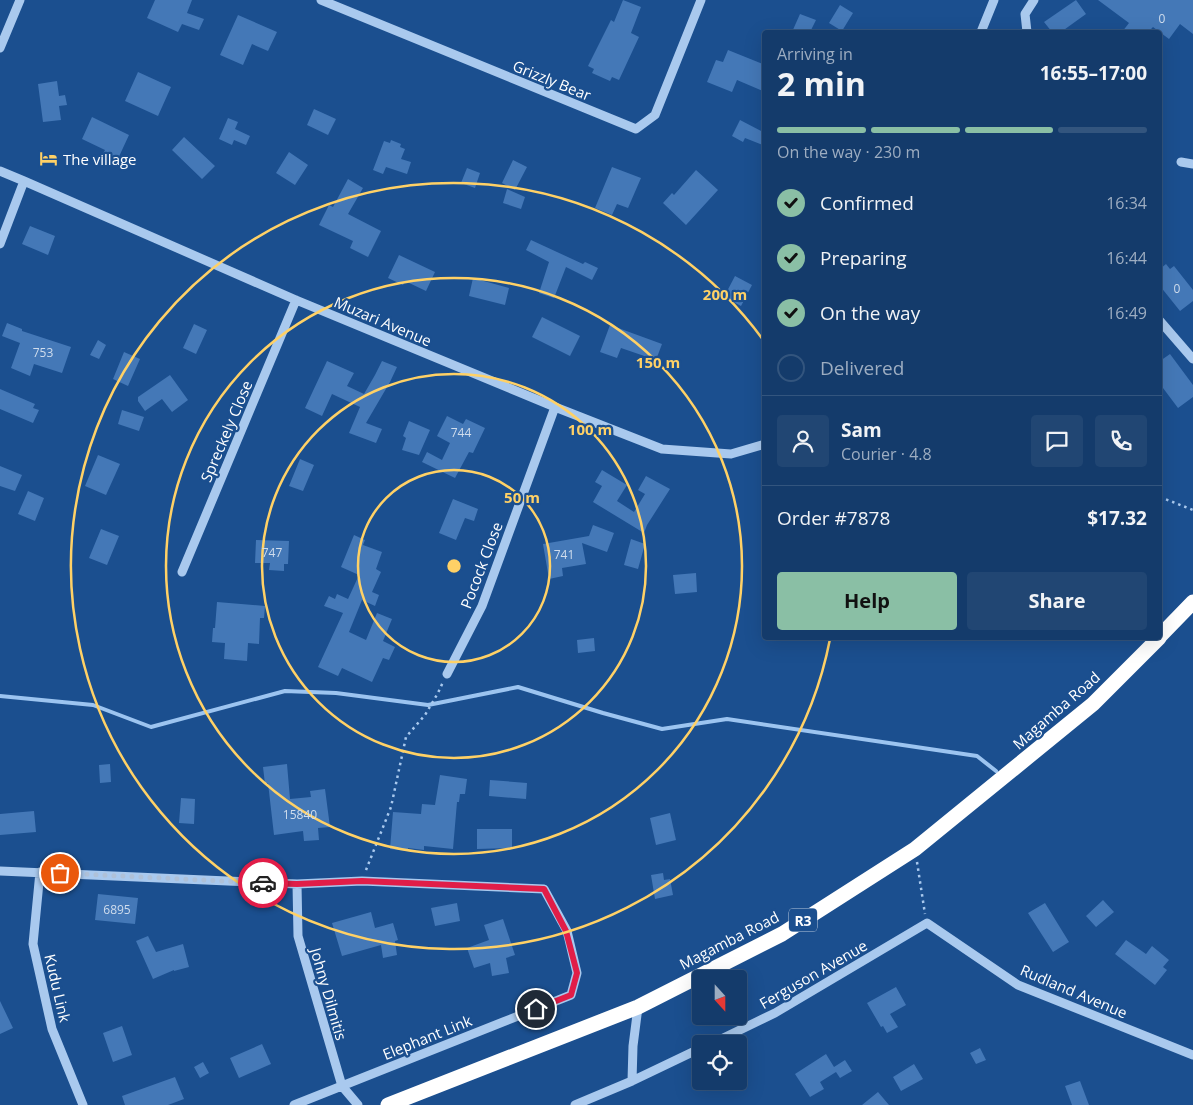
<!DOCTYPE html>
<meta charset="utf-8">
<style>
body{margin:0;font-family:"Open Sans",sans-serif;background:#214673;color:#f1f3f6;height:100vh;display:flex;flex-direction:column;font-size:19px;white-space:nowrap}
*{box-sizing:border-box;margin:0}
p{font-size:16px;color:#9dadc1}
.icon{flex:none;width:28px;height:28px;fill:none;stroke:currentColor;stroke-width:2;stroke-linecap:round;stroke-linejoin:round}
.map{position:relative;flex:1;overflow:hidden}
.details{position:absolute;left:762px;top:30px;width:400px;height:610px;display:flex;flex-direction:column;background:#143b6b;border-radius:5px;box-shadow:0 5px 20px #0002,0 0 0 1px #33557e}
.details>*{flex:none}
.needle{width:32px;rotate:159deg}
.fabs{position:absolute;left:692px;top:970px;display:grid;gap:10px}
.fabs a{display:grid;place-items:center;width:55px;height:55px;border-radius:5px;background:#143b6b;box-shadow:0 5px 20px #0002,0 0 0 1px #33557e;font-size:25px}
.pin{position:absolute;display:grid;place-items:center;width:42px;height:42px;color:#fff;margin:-21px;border:2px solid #fff;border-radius:50%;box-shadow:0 1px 5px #0007}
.courier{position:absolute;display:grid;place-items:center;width:50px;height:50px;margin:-25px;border:4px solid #e11d48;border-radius:50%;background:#fff;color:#222;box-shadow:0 1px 6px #0007}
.head em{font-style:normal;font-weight:700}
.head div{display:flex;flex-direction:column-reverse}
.head{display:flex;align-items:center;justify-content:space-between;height:85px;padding:0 15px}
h1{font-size:32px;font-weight:700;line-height:38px}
.bar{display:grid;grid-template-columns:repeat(4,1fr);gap:8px 5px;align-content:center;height:60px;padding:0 15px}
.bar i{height:6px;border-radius:4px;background:#33557e}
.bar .selected{background:#8abfa5}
.bar p{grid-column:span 4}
.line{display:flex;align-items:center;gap:12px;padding:0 15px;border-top:1px solid #33557e}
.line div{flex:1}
.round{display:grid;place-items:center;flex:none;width:52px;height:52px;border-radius:5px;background:#214673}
ol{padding:0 15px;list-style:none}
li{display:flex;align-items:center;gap:15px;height:55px}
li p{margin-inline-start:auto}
li .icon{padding:5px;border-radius:50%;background:#8abfa5;color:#111;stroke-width:4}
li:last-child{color:#9dadc1}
li i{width:28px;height:28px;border:2px solid #33557e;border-radius:50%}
.primary-button{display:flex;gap:10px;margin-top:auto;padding:10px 15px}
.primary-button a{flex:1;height:58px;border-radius:5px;background:#8abfa5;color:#111;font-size:20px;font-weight:700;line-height:58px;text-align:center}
.primary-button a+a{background:#214673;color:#f1f3f6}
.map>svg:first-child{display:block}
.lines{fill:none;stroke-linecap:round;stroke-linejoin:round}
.stream{stroke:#9cc4f0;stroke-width:4}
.building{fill:#4478b7}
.path{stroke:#a9c9ee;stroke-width:2.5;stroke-dasharray:2.5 4;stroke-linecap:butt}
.minor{stroke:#a9c9ee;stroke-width:9}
.highway{stroke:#fff;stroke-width:15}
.done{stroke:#afc1d8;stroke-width:5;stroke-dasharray:0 9}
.route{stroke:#e11d48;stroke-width:6}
.ring{fill:none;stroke:#ffd166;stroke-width:2.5}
.labels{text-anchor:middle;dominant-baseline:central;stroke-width:4.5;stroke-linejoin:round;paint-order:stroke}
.number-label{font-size:12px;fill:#d0dded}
.shield{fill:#1b4f8f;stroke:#bbcadd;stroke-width:1}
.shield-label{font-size:14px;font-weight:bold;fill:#fff}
.street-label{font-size:15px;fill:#fff;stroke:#1b4f8f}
.poi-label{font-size:15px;fill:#fff;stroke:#1b4f8f;text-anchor:start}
.centre{fill:#ffd166;stroke:#1b4f8f;stroke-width:2.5}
.ring-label{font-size:15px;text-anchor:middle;font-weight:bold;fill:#ffd166;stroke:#1b4f8f;stroke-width:4.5;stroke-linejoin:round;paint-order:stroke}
</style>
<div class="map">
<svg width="1193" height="1105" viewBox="0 0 1193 1105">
<rect width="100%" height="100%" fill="#1b4f8f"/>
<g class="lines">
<path class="stream" d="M 0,696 L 93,705 L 151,727 L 285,691 L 336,693 L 428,705 L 518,687 L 603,713 L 662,729 L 727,719 L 977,756 L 996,771"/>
</g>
<path class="building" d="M 155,0 L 192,0 L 187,13 L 204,19 L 199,30 L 182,24 L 178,32 L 147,18 Z
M 623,0 L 641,7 L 631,33 L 639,37 L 619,80 L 612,77 L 610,81 L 592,73 L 594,69 L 588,66 L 611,20 L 614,22 Z
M 1076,0 L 1086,14 L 1061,32 L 1052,32 L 1044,22 Z
M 1098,0 L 1193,0 L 1193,34 L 1180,24 L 1169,39 L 1153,27 L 1148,32 L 1122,32 L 1129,23 Z
M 840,5 L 853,13 L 842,31 L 829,23 Z
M 800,14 L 816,20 L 810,32 L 792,32 Z
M 238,15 L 277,32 L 268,51 L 252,44 L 243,65 L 220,55 Z
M 728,50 L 765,65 L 765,92 L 737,80 L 732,92 L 707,82 L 716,60 L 723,62 Z
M 138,72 L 171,87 L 158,116 L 125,101 Z
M 57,81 L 59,96 L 65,95 L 67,105 L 59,106 L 61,120 L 43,122 L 38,84 Z
M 314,109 L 336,119 L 328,135 L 307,125 Z
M 92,117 L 129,135 L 116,163 L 102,156 L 105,150 L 82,139 Z
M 228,118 L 238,122 L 235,129 L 250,136 L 246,145 L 234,140 L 232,145 L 219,139 Z
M 740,120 L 765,133 L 765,146 L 745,138 L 743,142 L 732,136 Z
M 184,137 L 215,166 L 202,179 L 172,150 Z
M 391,140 L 401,144 L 400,147 L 405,149 L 401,159 L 411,162 L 407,174 L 386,167 L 383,174 L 373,170 L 384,141 L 390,143 Z
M 289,152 L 308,165 L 295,185 L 276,173 Z
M 513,160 L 527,167 L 515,190 L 502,183 Z
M 612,167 L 641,178 L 628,208 L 617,204 L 612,215 L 595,208 Z
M 467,168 L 480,173 L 475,188 L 461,183 Z
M 696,170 L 718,190 L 686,225 L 663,203 L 672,193 L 674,195 Z
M 348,179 L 363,188 L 348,214 L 381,231 L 368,257 L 350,248 L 353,241 L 319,225 L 329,205 L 333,207 Z
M 507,189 L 525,197 L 521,209 L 503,203 Z
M 30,226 L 55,236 L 48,255 L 22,244 Z
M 531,240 L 583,264 L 585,262 L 598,268 L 592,280 L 566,267 L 554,298 L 539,293 L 549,262 L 526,250 Z
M 399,255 L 435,272 L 426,291 L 405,281 L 403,285 L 388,278 Z
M 1166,264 L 1170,269 L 1174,266 L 1193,290 L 1193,301 L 1180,311 L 1160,286 L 1160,269 Z
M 735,276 L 752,285 L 741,306 L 724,297 Z
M 473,278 L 509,288 L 505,305 L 469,296 Z
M 542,317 L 580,336 L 570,356 L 532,337 Z
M 7,323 L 22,329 L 22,331 L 71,347 L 62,373 L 34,364 L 30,376 L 11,368 L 20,343 L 2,336 Z
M 194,324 L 207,330 L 196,354 L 183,348 Z
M 610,325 L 662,344 L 656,360 L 621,348 L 617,358 L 600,352 Z
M 98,340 L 106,345 L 99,359 L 90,355 Z
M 124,352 L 140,359 L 128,386 L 113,379 Z
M 1170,354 L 1193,385 L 1193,397 L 1178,408 L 1160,384 L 1160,361 Z
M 327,361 L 354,373 L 347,386 L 364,394 L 375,375 L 382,361 L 397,367 L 390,382 L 366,423 L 382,429 L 376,443 L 349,433 L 360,407 L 332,394 L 322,416 L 305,408 Z
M 170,375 L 188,400 L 172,412 L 162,399 L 145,411 L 138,401 L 138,397 Z
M 0,389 L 35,404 L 33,408 L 39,410 L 33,423 L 0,409 Z
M 122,410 L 144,417 L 139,431 L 118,424 Z
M 447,416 L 463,424 L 466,419 L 485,428 L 473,453 L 469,452 L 455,478 L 422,462 L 427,452 L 442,460 L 450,443 L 437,436 Z
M 409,421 L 430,430 L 419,455 L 402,450 L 406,438 L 403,436 Z
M 98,455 L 120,464 L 106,495 L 85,486 Z
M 300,459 L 314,465 L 303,491 L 289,486 Z
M 0,466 L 22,475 L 15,491 L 0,486 Z
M 602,470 L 627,485 L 617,501 L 634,512 L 645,494 L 638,490 L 646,476 L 670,489 L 647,525 L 644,533 L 593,502 L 602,486 L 595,482 Z
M 28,491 L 44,498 L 35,521 L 18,514 Z
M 453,499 L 478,509 L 474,521 L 465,518 L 456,540 L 439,533 Z
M 593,525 L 614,533 L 607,552 L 582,543 L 586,564 L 562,568 L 563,576 L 549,579 L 543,544 L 589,536 Z
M 101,529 L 119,536 L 107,565 L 89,558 Z
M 354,535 L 365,540 L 363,545 L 382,552 L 376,569 L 381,572 L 372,592 L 379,595 L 375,606 L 362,600 L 349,632 L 366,640 L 377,613 L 392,619 L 383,641 L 395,647 L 389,660 L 383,658 L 372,682 L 342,668 L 338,676 L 318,667 L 343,613 L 324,606 L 329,596 L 335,599 L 337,594 L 348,599 L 359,575 L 341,567 Z
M 631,539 L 645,544 L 638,569 L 624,565 Z
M 256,540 L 289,541 L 288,564 L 284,564 L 284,571 L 269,570 L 270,563 L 255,563 Z
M 696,573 L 697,592 L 675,594 L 673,575 Z
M 217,602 L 265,606 L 264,618 L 260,618 L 259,644 L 248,643 L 247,661 L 224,659 L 225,643 L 212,642 L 213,628 L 215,628 Z
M 594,638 L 595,651 L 578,653 L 577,640 Z
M 110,764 L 111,782 L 100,783 L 99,765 Z
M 287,764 L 290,799 L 311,797 L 310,791 L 325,789 L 330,827 L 318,828 L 319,840 L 304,841 L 303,831 L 274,835 L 268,783 L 265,784 L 263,767 Z
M 440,775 L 467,779 L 465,794 L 460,794 L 459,802 L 457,802 L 453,849 L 424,846 L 424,850 L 408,848 L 408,851 L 390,849 L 393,812 L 421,814 L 422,804 L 435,805 Z
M 490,780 L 527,783 L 526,799 L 489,796 Z
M 181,798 L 195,799 L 194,824 L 179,823 Z
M 34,811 L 36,832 L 0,835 L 0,814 Z
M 670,813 L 676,840 L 656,845 L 650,818 Z
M 477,829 L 512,829 L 512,848 L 477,849 Z
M 663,873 L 664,880 L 670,879 L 673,895 L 655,899 L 651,875 Z
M 98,894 L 138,898 L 135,924 L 95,920 Z
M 1103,900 L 1114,912 L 1096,927 L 1086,916 Z
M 457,903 L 460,921 L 435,926 L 431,908 Z
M 1045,903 L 1069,942 L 1053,952 L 1028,913 Z
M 371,912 L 375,928 L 393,923 L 398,940 L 395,941 L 397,955 L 383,958 L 381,945 L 342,956 L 332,923 Z
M 503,919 L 515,955 L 506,958 L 509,973 L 492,976 L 490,963 L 474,968 L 467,948 L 489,940 L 484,925 Z
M 148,936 L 156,952 L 183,944 L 189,967 L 174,971 L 174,970 L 153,979 L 136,941 Z
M 1126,940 L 1146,954 L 1152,946 L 1169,960 L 1163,967 L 1167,970 L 1155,985 L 1115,954 Z
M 896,987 L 906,1005 L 890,1014 L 898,1027 L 887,1033 L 883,1026 L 881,1027 L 867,1003 Z
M 0,1001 L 13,1028 L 0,1034 Z
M 122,1026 L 132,1055 L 113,1062 L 103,1033 Z
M 262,1044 L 271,1064 L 239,1078 L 230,1058 Z
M 980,1048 L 986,1060 L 976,1064 L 970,1053 Z
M 826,1054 L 834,1067 L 845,1060 L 852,1071 L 840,1078 L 836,1072 L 820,1082 L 824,1089 L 810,1097 L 795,1074 Z
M 203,1062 L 209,1073 L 200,1078 L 194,1067 Z
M 914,1064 L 923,1079 L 901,1091 L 893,1077 Z
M 175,1077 L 184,1099 L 168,1105 L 125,1105 L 122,1096 Z
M 1080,1081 L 1089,1105 L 1072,1105 L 1065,1086 Z
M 878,1092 L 889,1105 L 862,1105 Z"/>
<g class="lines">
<path class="path" d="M 1160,497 L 1193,510
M 917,862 L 925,914
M 366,870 L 391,807 L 406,737 L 425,715 L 438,693 L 443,682"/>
<path class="minor" d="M 321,0 L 636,129 L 655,115 L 701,0
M 981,32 L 994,0
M 1027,32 L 1025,14 L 1034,0
M 0,48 L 20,0
M 1181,162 L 1193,164
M 0,171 L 24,181 L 296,300 L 555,407 L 662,449 L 731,454 L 765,444
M 0,244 L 24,181
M 1160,321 L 1193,359
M 182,572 L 296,300
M 447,674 L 482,606 L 555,407
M 0,871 L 297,884 L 362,881 L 544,889 L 567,931 L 577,973 L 571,995 L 294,1105
M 40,872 L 33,944 L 52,1029 L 83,1105
M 297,884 L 298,936 L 342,1086 L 358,1105
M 711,1044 L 775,1013 L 927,923 L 1018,985 L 1193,1055
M 632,1081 L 633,1046 L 638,1007
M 575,1105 L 632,1081 L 701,1048"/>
<path class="highway" d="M 1160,636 L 1193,602
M 388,1105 L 638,1007 L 782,934 L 915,849 L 1093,704 L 1159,638"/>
</g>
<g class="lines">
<path class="done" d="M 60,873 L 263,883"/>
<path class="route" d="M 263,883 L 297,884 L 362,881 L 544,889 L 566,931 L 577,973 L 571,995 L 536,1009"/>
</g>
<g class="ring">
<circle cx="454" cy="566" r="96"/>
<circle cx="454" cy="566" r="192"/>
<circle cx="454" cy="566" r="288"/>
<path d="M830 639A383 383 0 1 1 764 341"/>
</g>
<defs>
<symbol id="hotel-bare" viewBox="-9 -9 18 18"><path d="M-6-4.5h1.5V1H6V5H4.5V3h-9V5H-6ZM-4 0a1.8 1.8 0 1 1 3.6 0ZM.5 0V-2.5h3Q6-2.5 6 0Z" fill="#ffd166" stroke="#1b4f8f" stroke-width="2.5" paint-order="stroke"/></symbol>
</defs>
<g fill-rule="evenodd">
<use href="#hotel-bare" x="36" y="146" width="25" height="25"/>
</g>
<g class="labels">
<g class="number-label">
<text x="1162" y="18">0</text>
<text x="1177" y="288">0</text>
<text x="43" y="352">753</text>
<text x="461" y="432">744</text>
<text x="272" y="552">747</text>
<text x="564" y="554">741</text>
<text x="300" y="814">15840</text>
<text x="117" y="909">6895</text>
</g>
<rect class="shield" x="789" y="908.5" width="28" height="23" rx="4"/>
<g class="shield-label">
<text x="803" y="920">R3</text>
</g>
<g class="street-label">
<text transform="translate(552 80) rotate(22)">Grizzly Bear</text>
<text transform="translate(383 321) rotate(23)">Muzari Avenue</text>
<text transform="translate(226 431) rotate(-67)">Spreckely Close</text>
<text transform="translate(481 565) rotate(-69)">Pocock Close</text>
<text transform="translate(1056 710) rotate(-41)">Magamba Road</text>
<text transform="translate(729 940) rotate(-27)">Magamba Road</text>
<text transform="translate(813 974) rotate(-30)">Ferguson Avenue</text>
<text transform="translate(58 988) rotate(77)">Kudu Link</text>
<text transform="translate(1074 991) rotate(23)">Rudland Avenue</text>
<text transform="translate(329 994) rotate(74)">Johny Dilmitis</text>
<text transform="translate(427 1037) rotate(-22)">Elephant Link</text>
</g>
<g class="poi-label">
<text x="63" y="159">The village</text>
</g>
</g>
<circle cx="454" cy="566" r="8" class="centre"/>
<g class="ring-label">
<text x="725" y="300">200 m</text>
<text x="658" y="368">150 m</text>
<text x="590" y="435">100 m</text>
<text x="522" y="503">50 m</text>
</g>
</svg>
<div class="fabs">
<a><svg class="needle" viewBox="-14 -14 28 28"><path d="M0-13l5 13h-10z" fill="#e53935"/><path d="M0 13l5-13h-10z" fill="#9dadc1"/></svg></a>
<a><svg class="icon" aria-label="locate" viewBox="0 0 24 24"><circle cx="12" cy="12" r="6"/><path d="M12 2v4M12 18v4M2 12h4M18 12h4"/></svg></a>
</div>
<div class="pin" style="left:60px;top:873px;background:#ea580c"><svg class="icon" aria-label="bag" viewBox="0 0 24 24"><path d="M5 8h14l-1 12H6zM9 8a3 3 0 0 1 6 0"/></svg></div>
<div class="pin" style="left:536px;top:1009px;background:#1f2937"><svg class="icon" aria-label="home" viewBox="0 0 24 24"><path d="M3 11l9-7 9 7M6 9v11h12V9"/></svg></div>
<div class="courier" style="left:263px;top:883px"><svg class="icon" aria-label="car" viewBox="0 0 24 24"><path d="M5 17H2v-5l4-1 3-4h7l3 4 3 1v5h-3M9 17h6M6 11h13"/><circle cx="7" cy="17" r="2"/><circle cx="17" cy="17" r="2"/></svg></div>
<section class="details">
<div class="head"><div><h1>2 min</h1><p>Arriving in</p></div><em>16:55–17:00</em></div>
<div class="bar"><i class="selected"></i><i class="selected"></i><i class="selected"></i><i></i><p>On the way · 230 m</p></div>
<ol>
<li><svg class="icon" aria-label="check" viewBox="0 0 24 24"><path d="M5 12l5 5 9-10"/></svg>Confirmed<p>16:34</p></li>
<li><svg class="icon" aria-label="check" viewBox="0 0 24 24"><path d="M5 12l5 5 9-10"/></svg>Preparing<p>16:44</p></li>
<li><svg class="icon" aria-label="check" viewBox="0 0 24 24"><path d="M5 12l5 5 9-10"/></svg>On the way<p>16:49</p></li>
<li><i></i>Delivered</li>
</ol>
<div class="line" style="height:90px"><a class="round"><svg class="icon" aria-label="person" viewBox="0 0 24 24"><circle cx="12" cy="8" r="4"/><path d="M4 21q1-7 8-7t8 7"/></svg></a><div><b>Sam</b><p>Courier · 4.8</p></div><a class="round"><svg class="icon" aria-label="chat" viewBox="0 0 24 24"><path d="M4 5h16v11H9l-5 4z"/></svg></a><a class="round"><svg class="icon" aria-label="phone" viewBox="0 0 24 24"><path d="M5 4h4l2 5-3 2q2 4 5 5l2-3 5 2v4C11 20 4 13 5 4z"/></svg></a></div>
<div class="line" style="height:65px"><div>Order #7878</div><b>$17.32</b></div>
<div class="primary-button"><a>Help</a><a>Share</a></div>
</section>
</div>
